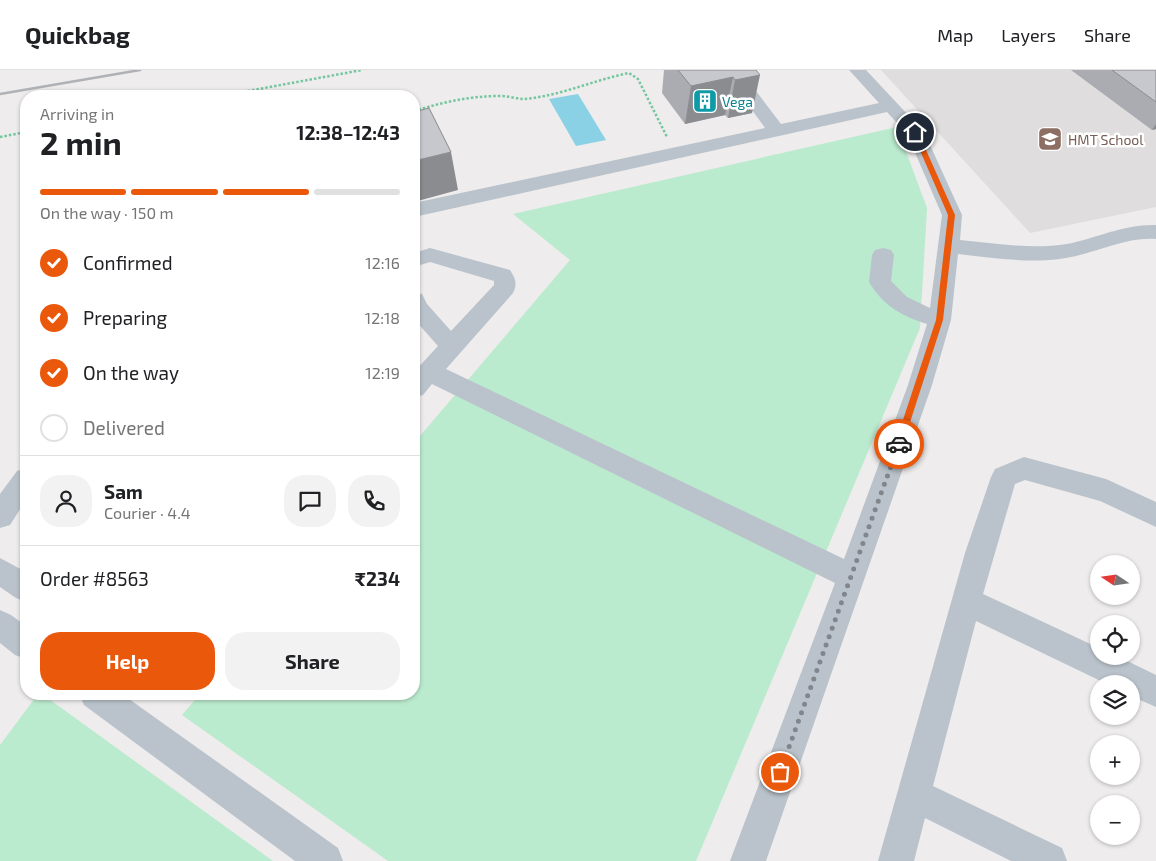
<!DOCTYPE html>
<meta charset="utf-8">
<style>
body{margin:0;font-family:"Exo 2",sans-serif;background:#f2f2f2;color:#202124;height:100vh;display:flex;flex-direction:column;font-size:19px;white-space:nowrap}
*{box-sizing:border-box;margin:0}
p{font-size:16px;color:#757577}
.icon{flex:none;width:28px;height:28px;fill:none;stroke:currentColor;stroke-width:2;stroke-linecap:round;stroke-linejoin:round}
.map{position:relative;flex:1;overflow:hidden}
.side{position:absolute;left:20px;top:20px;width:400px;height:610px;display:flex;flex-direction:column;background:#fff;border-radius:20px;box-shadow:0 1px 4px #0004}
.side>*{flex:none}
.needle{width:32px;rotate:283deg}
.controls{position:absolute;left:1090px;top:485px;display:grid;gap:10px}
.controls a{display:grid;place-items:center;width:50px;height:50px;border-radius:50%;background:#fff;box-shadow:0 1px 4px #0004;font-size:25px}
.pin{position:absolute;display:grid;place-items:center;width:42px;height:42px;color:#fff;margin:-21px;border:2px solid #fff;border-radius:50%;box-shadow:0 1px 5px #0007}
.courier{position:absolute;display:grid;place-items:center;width:50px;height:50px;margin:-25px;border:4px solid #ea580c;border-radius:50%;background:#fff;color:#222;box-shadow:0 1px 6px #0007}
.summary em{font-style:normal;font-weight:700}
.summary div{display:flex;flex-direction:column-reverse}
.summary{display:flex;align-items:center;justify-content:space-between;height:85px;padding:0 20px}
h1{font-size:32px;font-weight:700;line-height:38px}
.bar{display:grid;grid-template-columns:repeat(4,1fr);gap:8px 5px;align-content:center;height:60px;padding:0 20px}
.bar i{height:6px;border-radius:4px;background:#e0e0e0}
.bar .active{background:#ea580c}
.bar p{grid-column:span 4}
.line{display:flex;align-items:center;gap:12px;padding:0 20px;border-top:1px solid #e0e0e0}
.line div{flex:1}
.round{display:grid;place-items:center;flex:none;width:52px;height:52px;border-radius:20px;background:#f2f2f2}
ol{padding:0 20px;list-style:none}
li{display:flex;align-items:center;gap:15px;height:55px}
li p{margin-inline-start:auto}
li .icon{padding:5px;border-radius:50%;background:#ea580c;color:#fff;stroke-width:4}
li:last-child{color:#757577}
li i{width:28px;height:28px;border:2px solid #e0e0e0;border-radius:50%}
.action{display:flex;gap:10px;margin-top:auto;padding:10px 20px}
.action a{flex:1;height:58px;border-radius:20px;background:#ea580c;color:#fff;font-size:20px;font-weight:700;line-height:58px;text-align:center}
.action a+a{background:#f2f2f2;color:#202124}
header{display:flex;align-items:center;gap:30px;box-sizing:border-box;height:70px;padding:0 25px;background:#fff;border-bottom:1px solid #e0e0e0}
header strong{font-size:24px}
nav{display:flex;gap:28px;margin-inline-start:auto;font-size:18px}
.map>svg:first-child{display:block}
.education{fill:#dfdddd}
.green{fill:#bbebce}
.water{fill:#8ad1e6}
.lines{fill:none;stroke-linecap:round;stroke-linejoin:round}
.path{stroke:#75c7a0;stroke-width:2.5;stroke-dasharray:2.5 2;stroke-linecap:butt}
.minor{fill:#bac3cb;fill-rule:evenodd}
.rail{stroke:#aeb1b6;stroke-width:2.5}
.wall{fill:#aaacb1}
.shaded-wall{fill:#8b8c90}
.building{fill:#c6c8ce;stroke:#8b8c90}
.route{fill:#ea580c}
.done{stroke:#80868c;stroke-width:5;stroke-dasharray:0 9}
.labels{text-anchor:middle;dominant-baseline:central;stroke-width:5;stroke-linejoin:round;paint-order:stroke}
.far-culture-label{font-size:14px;fill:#0d838f;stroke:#fff;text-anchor:start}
.far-education-label{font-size:14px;fill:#785e54;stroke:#fff;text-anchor:start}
</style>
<header>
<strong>Quickbag</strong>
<nav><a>Map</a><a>Layers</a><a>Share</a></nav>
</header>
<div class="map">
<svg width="1156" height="791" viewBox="0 0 1156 791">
<rect width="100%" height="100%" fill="#eeecec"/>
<path class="education" d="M 881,0 L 1156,0 L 1156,137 L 1030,163 Z"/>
<path class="green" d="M 897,57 L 927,138 L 920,258 L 696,791 L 388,791 L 182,645 L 200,624 L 414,624 L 414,373 L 570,190 L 513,144 Z
M 38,624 L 42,624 L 273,791 L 0,791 L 0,675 Z"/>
<path class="water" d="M 578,24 L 606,70 L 576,76 L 549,29 Z"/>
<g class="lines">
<path class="path" d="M 221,26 L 362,0
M 414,41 C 444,32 469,26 501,26 C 509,26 517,29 524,29 C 560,26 594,10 629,3 L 638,9 L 667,67
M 0,67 L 26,62"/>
<path class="minor" d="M 723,0 L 740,0 L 781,54 L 879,33 L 849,0 L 866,0 L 924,62 L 962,145 L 960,170 C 995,173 1031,180 1067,174 C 1097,168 1124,154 1156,155 L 1156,169 C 1124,167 1097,183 1066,188 C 1030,194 994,188 958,184 L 951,250 L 932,315 L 766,791 L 730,791 L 835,513 L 432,314 L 423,325 L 414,328 L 414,302 L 438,276 L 414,249 L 414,222 L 422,224 L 427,234 L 451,261 L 494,215 L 494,211 L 430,192 L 414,197 L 414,183 L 430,178 L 510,200 C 515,208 518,213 513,223 L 446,299 L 844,489 L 908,315 L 927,254 C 902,246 883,236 869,212 L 872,185 L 875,180 L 883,178 L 891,180 L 894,185 L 891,211 L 907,227 L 930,238 L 942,145 L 907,64 L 887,42 L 414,147 L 414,133 L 765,58 Z
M 1024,387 L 1106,409 L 1156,432 L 1156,457 L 1100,431 L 1025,410 L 1015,414 L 983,524 L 1099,578 L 1099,586 L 1117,586 L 1156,605 L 1156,637 L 1131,626 L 1131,614 L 1107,614 L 976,551 L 933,716 L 1062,778 L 1067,791 L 1011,791 L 925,748 L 914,791 L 878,791 L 965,483 L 991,407 L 995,399 Z
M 26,398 L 26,430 L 10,455 L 0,458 L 0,424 L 17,401 Z
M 0,488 L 26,502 L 26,532 L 16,528 L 0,517 Z
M 0,540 L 11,545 L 26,556 L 26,589 L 15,585 L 0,573 Z
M 79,624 L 122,624 L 338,778 L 343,791 L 295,791 L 84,635 Z"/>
<path class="rail" d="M 0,24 L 140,0"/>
</g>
<path class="wall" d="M 664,0 L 756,0 L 752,43 L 728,48 L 725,45 L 685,54 L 662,23 Z
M 1071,0 L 1156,0 L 1156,59 L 1152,60 Z"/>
<path class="shaded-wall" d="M 760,5 L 752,43 L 728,48 L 735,10 Z
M 733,7 L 725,45 L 685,54 L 691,16 Z
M 1156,54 L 1156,59 L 1152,60 Z
M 451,82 L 458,120 L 414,132 L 414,91 Z"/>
<path class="building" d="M 678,0 L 756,0 L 760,5 L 735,10 L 733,7 L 691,16 Z
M 1112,0 L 1156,0 L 1156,32 Z
M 429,38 L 451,82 L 414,91 L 414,42 Z"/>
<path class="route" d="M 915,60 L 918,62 L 955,145 L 943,250 L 903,374 L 899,378 L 895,374 L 936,250 L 948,145 L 912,62 Z"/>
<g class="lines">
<path class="done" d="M 780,702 L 899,374"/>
</g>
<defs>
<symbol id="building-square" viewBox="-11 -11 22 22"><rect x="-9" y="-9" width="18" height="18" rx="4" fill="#0f9aa8" stroke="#fff"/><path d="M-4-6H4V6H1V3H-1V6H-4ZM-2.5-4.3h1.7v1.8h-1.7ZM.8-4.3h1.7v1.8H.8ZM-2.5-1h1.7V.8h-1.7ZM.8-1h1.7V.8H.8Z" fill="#fff"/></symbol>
<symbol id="school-square" viewBox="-11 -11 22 22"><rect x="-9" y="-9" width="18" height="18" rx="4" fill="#8d6e63" stroke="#fff"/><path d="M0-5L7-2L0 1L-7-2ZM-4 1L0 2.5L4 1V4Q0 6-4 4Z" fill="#fff"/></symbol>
</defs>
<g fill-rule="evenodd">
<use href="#building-square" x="691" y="17" width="28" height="28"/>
<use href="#school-square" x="1036" y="55" width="28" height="28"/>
</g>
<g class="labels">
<g class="far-culture-label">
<text x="722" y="31">Vega</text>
</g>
<g class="far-education-label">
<text x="1068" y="69">HMT School</text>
</g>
</g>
</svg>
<div class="controls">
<a><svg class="needle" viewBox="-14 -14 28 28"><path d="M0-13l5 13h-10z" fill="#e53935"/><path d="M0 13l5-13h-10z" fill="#757577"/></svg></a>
<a><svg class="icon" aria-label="locate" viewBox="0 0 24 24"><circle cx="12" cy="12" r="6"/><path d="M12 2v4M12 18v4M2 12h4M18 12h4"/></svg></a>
<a><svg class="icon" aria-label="layers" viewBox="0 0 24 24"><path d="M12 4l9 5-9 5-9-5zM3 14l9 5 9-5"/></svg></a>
<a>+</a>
<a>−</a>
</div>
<div class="pin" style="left:780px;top:702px;background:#ea580c"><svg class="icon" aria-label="bag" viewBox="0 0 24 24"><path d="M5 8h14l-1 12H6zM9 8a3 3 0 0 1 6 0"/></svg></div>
<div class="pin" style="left:915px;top:62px;background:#1f2937"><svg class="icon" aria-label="home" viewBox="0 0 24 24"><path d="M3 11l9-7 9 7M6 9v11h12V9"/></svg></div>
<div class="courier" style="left:899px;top:374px"><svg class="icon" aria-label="car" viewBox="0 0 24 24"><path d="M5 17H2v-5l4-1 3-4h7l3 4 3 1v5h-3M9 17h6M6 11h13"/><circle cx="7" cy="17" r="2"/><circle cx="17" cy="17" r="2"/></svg></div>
<section class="side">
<div class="summary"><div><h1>2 min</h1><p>Arriving in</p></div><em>12:38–12:43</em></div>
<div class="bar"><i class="active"></i><i class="active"></i><i class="active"></i><i></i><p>On the way · 150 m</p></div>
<ol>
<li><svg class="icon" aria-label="check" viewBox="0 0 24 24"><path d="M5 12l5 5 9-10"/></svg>Confirmed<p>12:16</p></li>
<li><svg class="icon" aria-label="check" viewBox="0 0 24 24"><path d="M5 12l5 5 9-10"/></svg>Preparing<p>12:18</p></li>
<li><svg class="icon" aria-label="check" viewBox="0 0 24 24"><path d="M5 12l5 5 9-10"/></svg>On the way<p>12:19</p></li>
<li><i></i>Delivered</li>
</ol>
<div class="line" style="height:90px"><a class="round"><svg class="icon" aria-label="person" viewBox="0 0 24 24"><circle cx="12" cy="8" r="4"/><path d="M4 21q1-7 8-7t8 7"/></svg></a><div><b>Sam</b><p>Courier · 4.4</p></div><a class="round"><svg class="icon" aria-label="chat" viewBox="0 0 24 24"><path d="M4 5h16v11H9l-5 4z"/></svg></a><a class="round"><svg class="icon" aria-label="phone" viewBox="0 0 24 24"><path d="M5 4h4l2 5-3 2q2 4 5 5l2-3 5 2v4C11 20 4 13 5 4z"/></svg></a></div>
<div class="line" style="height:65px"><div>Order #8563</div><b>₹234</b></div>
<div class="action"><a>Help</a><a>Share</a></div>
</section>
</div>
